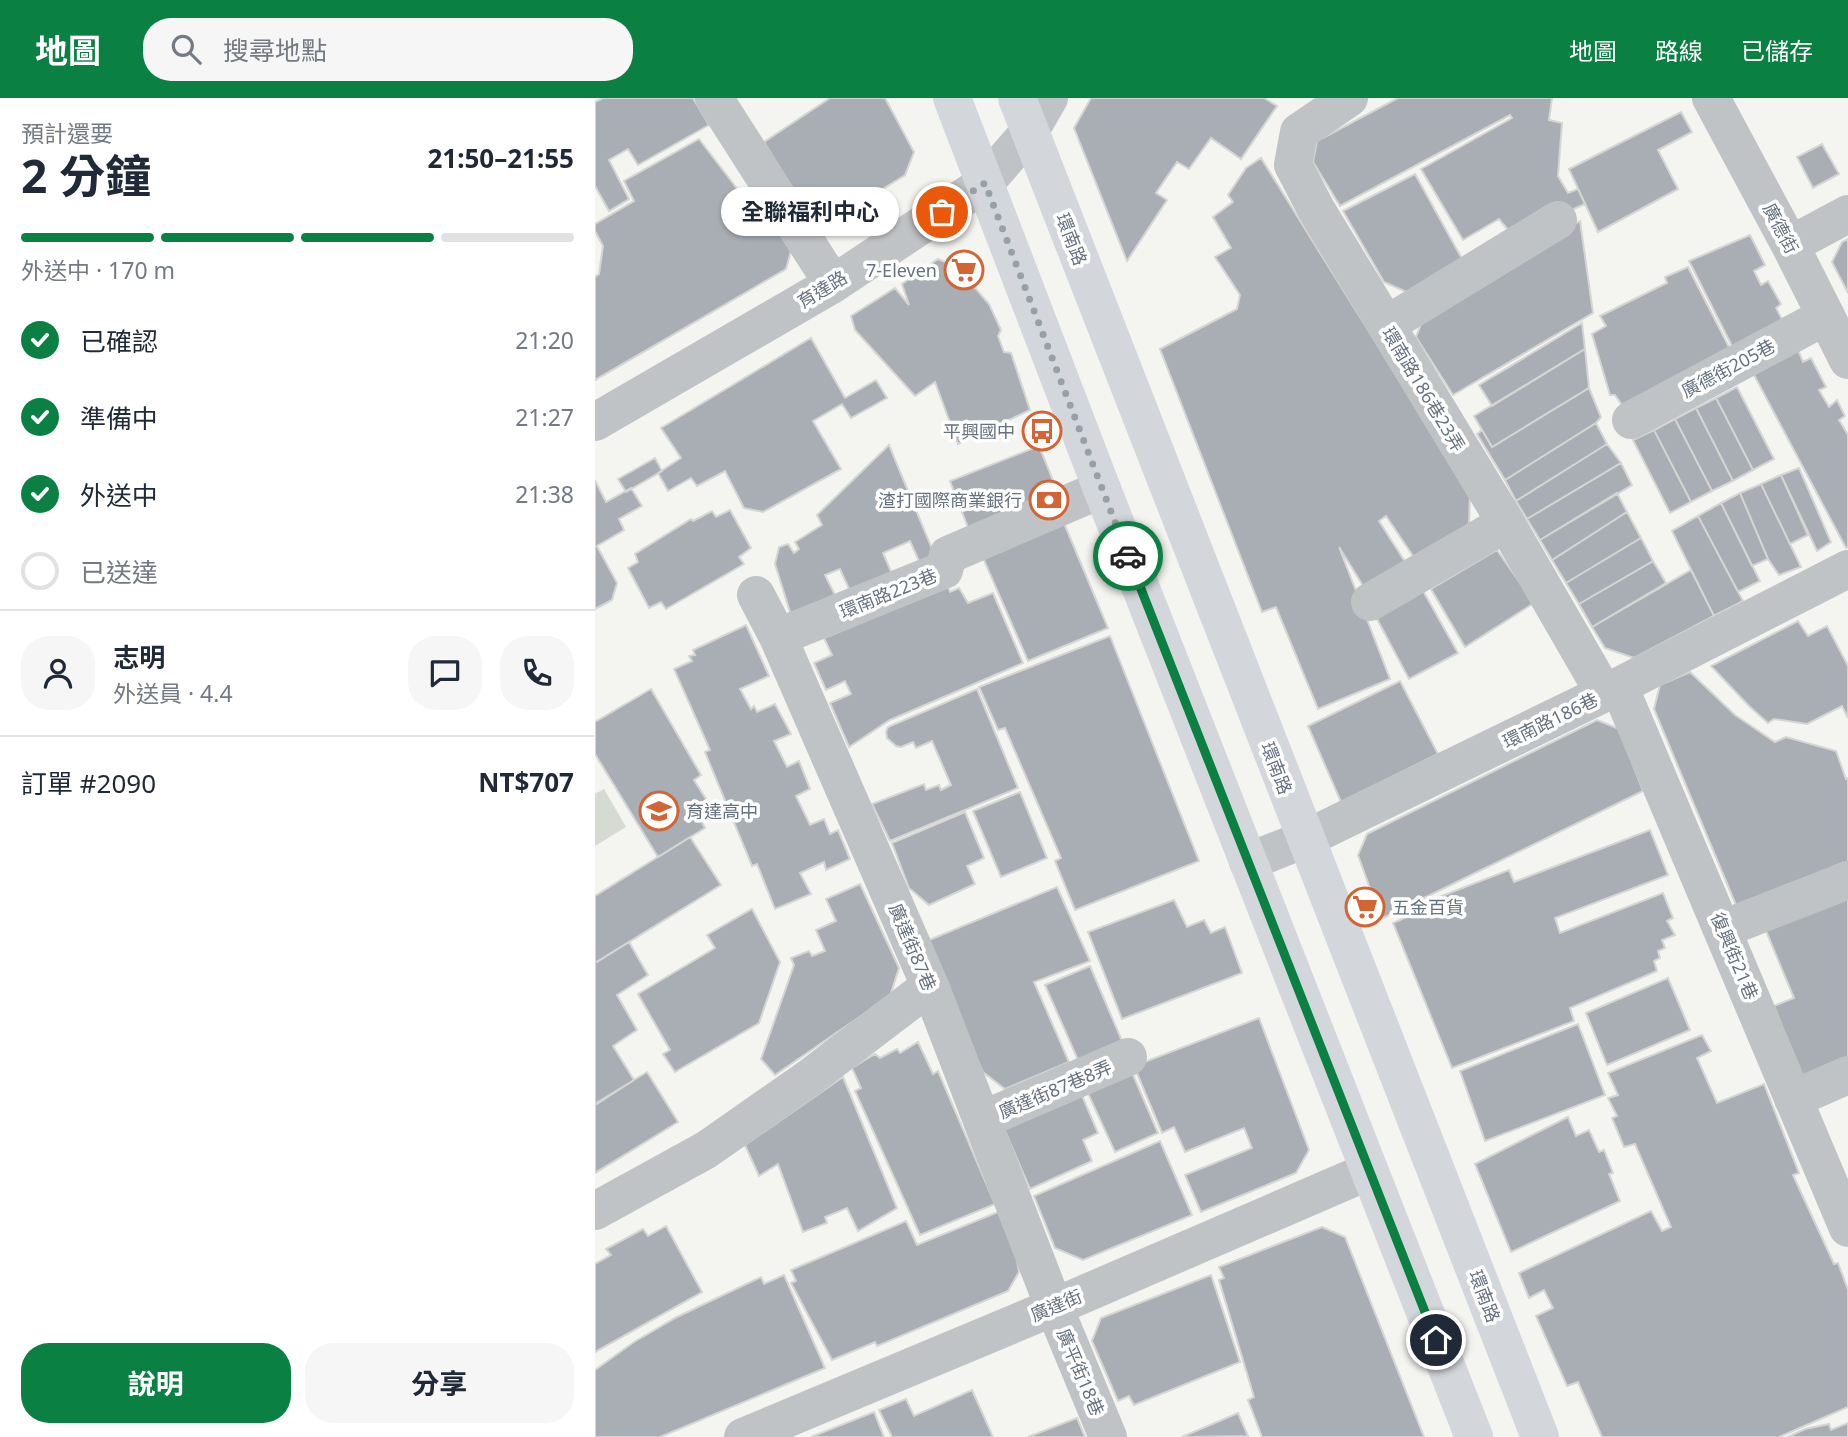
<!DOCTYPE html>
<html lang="zh-TW">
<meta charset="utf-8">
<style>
body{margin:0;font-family:"Noto Sans","Noto Sans TC",sans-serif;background:#f6f6f7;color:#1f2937;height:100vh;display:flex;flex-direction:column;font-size:26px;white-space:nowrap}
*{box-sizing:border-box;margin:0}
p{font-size:23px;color:#747a83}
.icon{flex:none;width:38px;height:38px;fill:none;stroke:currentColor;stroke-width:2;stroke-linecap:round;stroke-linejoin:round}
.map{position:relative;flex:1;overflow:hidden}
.panel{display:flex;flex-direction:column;background:#fff;width:595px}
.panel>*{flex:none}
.pin{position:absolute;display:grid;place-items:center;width:60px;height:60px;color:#fff;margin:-30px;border:4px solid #fff;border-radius:50%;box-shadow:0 2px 7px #0007}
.courier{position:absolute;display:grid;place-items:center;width:70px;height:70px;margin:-35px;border:5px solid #0b8043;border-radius:50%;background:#fff;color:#222;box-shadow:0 2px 9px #0007}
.bubble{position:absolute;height:49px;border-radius:24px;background:#fff;box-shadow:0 2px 5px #0004;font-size:23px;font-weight:700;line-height:49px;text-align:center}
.headline em{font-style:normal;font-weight:700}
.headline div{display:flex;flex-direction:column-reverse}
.headline{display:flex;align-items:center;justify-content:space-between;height:119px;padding:0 21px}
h1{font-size:46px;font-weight:700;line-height:52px}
.bar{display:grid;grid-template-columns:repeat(4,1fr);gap:10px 7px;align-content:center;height:84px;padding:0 21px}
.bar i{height:9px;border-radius:5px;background:#e0e1e3}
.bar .active{background:#0b8043}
.bar p{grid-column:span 4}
.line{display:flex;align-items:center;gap:18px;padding:0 21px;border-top:2px solid #e0e1e3}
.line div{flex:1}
.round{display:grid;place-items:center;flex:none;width:74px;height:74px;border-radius:28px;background:#f6f6f7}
ol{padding:0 21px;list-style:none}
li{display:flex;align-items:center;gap:21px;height:77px}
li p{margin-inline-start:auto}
li .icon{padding:7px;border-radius:50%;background:#0b8043;color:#fff;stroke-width:4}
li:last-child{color:#747a83}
li i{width:38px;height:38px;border:4px solid #e0e1e3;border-radius:50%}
.action{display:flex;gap:14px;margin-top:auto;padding:14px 21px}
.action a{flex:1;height:80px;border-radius:28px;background:#0b8043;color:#fff;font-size:28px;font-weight:700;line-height:80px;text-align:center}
.action a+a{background:#f6f6f7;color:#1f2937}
header{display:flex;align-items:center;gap:42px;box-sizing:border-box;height:98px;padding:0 35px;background:#0b8043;color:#fff}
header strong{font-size:33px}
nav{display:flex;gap:38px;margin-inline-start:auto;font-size:24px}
.search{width:490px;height:63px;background:#f6f6f7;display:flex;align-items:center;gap:18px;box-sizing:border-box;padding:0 24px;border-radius:28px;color:#747a83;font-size:26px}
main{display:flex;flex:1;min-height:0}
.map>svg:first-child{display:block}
.green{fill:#d5dbd2}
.building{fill:#a8aeb3;stroke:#d5d6d4;stroke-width:2}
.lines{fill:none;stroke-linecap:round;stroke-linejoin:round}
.minor{stroke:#c0c3c6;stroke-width:38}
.major{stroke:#d3d7db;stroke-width:38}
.done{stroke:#98a0a7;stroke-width:7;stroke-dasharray:0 12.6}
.route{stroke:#0b8043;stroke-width:9}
.labels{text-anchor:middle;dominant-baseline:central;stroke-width:7;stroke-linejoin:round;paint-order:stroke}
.street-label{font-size:18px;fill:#66727f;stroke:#fff}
.poi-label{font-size:18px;fill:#66727f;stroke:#fff;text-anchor:end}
</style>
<header>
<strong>地圖</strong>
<div class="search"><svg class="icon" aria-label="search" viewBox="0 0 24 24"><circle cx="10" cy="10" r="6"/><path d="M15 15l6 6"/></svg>搜尋地點</div>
<nav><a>地圖</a><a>路線</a><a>已儲存</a></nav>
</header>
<main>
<section class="panel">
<div class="headline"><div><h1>2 分鐘</h1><p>預計還要</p></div><em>21:50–21:55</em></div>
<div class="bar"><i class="active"></i><i class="active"></i><i class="active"></i><i></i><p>外送中 · 170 m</p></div>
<ol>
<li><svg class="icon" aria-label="check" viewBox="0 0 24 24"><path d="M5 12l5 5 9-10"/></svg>已確認<p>21:20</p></li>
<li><svg class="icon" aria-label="check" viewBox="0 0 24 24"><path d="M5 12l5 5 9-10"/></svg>準備中<p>21:27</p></li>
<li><svg class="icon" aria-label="check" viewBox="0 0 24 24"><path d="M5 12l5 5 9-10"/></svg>外送中<p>21:38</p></li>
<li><i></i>已送達</li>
</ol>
<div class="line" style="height:126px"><a class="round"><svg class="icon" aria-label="person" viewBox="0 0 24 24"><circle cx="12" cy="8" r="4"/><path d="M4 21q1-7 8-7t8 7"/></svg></a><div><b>志明</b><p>外送員 · 4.4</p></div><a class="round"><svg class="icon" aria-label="chat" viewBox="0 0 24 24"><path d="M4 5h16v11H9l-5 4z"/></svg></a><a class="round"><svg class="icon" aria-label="phone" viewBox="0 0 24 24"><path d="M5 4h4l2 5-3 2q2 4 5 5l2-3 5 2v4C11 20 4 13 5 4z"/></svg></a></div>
<div class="line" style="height:91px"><div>訂單 #2090</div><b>NT$707</b></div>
<div class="action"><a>說明</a><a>分享</a></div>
</section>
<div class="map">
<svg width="1253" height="1339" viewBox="0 0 1253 1339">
<rect width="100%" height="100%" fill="#f4f4f1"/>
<path class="green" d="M 9,691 L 31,729 L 0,748 L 0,696 Z"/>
<path class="building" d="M 8,0 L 98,0 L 114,27 L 43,67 L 33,51 L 14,62 L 34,101 L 14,113 L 0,88 L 0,4 Z
M 235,0 L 290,0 L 319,54 L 310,77 L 222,132 L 169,44 Z
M 496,0 L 669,0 L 682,8 L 646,61 L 616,40 L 594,71 L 582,64 L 561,95 L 572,102 L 532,163 L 479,30 Z
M 803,0 L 957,0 L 954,22 L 967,25 L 963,78 L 973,95 L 983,91 L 990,106 L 918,138 L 904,121 L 868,142 L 826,71 L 917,20 L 915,17 L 745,108 L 718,64 L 722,43 Z
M 1086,14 L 1097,34 L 1063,52 L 1083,91 L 1003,134 L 974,71 Z
M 104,41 L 154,106 L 162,100 L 196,153 L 191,171 L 0,282 L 0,179 L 4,176 L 8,148 L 0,133 L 0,126 L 39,103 L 29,83 Z
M 1227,46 L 1244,76 L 1218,90 L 1202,59 Z
M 666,60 L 875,396 L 874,427 L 820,461 L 791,418 L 784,423 L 812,467 L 770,491 L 744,449 L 795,581 L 723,611 L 681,509 L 667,514 L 565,251 L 642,211 L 645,197 L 620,159 L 636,150 L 618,119 L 638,104 L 633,97 L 651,70 Z
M 820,76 L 871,168 L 816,196 L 789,184 L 748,113 Z
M 985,123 L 998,215 L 858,297 L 821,239 L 831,214 Z
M 1155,137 L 1170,167 L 1159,173 L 1166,187 L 1173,183 L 1186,206 L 1181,210 L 1189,225 L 1138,250 L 1094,163 Z
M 1253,141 L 1253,195 L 1237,164 L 1247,144 Z
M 343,161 L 362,169 L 394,206 L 406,232 L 403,238 L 409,254 L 416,255 L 435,312 L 363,346 L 340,284 L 320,298 L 260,232 L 256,218 L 300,190 L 314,207 L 307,186 Z
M 1093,169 L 1137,255 L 1029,310 L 1020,297 L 1015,297 L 997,236 L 1011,228 L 1005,218 L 1072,185 L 1070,179 Z
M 987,225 L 990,251 L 897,308 L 884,287 Z
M 216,240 L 250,300 L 281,282 L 292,300 L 256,320 L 247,306 L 218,323 L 246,371 L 168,414 L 149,410 L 130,373 L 102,388 L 96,380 L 73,393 L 63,375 L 86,360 L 66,330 Z
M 990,251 L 994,290 L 897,349 L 879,318 Z
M 1203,252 L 1208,264 L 1216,260 L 1231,289 L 1224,292 L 1234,309 L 1242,302 L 1250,318 L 1244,322 L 1253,337 L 1253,449 L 1251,450 L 1158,275 Z
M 1142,289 L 1179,361 L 1158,372 L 1121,300 Z
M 994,290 L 1006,319 L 1001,325 L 910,382 L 882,336 L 887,332 L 897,349 Z
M 1121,300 L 1158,372 L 1138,383 L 1101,310 Z
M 1101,310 L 1138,383 L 1117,393 L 1080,321 Z
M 1080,321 L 1117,393 L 1096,404 L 1059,332 Z
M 1001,325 L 1012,346 L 921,403 L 910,382 Z
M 1059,332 L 1096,404 L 1075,415 L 1038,342 Z
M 1012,346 L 1026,365 L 932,421 L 921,403 Z
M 294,347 L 340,458 L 324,463 L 315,443 L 288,455 L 297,476 L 255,493 L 245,471 L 230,477 L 240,497 L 196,517 L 180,466 L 184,449 L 193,446 L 199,455 L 204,451 L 200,444 L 227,427 L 222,417 Z
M 444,348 L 464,397 L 374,432 L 355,383 Z
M 60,360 L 67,373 L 31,394 L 23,381 Z
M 1026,365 L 1037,387 L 945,442 L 932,421 Z
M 1204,370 L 1236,444 L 1222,453 L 1186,377 Z
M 1186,377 L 1213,437 L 1195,446 L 1166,386 Z
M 0,382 L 11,404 L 36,390 L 47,408 L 24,421 L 29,432 L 2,448 L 22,485 L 17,502 L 0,511 Z
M 1166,386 L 1206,469 L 1184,477 L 1173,461 L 1145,395 Z
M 1022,395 L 1032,414 L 957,462 L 945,442 Z
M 1145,395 L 1173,461 L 1157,468 L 1126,405 Z
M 1126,405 L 1165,483 L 1143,494 L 1103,418 Z
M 135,412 L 156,450 L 144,459 L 149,466 L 71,511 L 66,504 L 54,510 L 33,470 L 43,464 L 40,456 L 96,421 L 98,423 L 117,413 L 121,419 Z
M 1032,414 L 1046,440 L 971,485 L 957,462 Z
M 466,418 L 513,530 L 433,563 L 385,453 Z
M 1103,418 L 1148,503 L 1119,518 L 1077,433 Z
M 1046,440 L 1058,463 L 984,506 L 971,485 Z
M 902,452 L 939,505 L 870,549 L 836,491 Z
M 1058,463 L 1071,485 L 997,529 L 984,506 Z
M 1096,472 L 1119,518 L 1039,560 L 1010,550 L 997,529 Z
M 353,489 L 355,494 L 364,490 L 373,505 L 398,495 L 428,565 L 295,622 L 254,649 L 235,605 L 256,596 L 250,583 L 231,592 L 219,565 L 237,557 L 229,540 Z
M 827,491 L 863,555 L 814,581 L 781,519 Z
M 1203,523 L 1213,538 L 1232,528 L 1253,568 L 1253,620 L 1247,608 L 1212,626 L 1179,621 L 1173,625 L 1154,608 L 1116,568 Z
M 151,527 L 174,578 L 145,591 L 156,611 L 159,608 L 162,614 L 180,606 L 196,636 L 179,643 L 192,669 L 204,663 L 215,691 L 201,698 L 215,727 L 229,721 L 235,736 L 243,732 L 255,761 L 231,772 L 229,764 L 205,775 L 216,796 L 180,811 L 162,766 L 157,768 L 110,654 L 115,652 L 79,571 L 97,563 L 94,558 L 100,557 L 98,552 Z
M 515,538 L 604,763 L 480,812 L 460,763 L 466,760 L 410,630 L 403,632 L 384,589 Z
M 1095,574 L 1140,617 L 1180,644 L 1191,639 L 1241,653 L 1251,681 L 1253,680 L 1253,764 L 1141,807 L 1059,611 L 1065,587 Z
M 805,583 L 843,656 L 746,704 L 713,628 Z
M 56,591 L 106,677 L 99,682 L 116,709 L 103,717 L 110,730 L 63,759 L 0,656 L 0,624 Z
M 382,591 L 423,690 L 295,743 L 277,706 L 329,686 L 331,692 L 344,687 L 346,692 L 356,687 L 337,643 L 321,650 L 318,644 L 306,649 L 301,648 L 292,640 L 291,634 L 293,629 Z
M 1002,622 L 1024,631 L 1048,693 L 786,821 L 763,757 L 772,736 Z
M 425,694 L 452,760 L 406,779 L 378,713 Z
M 370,714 L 389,760 L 372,768 L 380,786 L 334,807 L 314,790 L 297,745 Z
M 1055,732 L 1073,777 L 960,820 L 965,835 L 1068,795 L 1078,820 L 1072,823 L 1080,837 L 1067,842 L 1070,850 L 1063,853 L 1065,860 L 1059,863 L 1062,873 L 975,910 L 979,923 L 857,970 L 798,825 L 846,804 L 844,799 L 914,772 L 919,784 Z
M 95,739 L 126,787 L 0,865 L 0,798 Z
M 265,786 L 304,870 L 295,898 L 180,977 L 166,961 L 199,867 L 196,860 L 214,853 L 217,858 L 230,853 L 221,832 L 241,823 L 231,801 Z
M 462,789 L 495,863 L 439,884 L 474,964 L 410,991 L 388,974 L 327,845 Z
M 1253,794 L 1253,962 L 1207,979 L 1179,908 L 1199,900 L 1169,828 Z
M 579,802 L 592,829 L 609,822 L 616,835 L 630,829 L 647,875 L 527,921 L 493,834 Z
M 157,811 L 185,864 L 164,925 L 80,974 L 68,956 L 75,952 L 43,896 L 120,850 L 112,837 Z
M 34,844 L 53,877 L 22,897 L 42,932 L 18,948 L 39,982 L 0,1007 L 0,865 Z
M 495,868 L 527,943 L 483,962 L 450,887 Z
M 1073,880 L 1095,932 L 1012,967 L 991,915 Z
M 664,920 L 714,1052 L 701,1075 L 606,1114 L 590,1077 L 657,1050 L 649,1030 L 590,1054 L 579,1029 L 567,1035 L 539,968 Z
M 983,926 L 1010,997 L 890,1043 L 865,973 Z
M 1107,937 L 1116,953 L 1102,960 L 1122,1005 L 1169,986 L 1204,1075 L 1198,1077 L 1239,1166 L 1243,1165 L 1253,1192 L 1253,1309 L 1184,1339 L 1007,1339 L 983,1284 L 972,1288 L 941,1218 L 958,1210 L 949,1192 L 934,1200 L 924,1175 L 1056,1113 L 1067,1133 L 1076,1129 L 1040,1046 L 1029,1049 L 1017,1020 L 1022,1018 L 1013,1000 L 1023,997 L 1013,975 Z
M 323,944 L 338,976 L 343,973 L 400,1106 L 325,1137 L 260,993 L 266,990 L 257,970 L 280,956 L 285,960 L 302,951 L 305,955 Z
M 536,972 L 563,1035 L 520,1054 L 491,991 Z
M 52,974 L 83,1024 L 0,1075 L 0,1006 Z
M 248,979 L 302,1110 L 263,1133 L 252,1110 L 230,1119 L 232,1125 L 208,1134 L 183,1066 L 164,1078 L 150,1047 Z
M 485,993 L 503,1035 L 488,1042 L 497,1063 L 435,1091 L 407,1026 Z
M 973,1019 L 981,1038 L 994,1032 L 1004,1054 L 1009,1052 L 1018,1075 L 1014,1076 L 1025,1103 L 916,1154 L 880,1066 Z
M 565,1043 L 597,1117 L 488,1162 L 460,1150 L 439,1098 Z
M 403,1114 L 421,1156 L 424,1174 L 413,1193 L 282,1248 L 280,1244 L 237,1262 L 196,1185 L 201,1183 L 196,1172 L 311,1123 L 322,1147 Z
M 71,1128 L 107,1194 L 0,1254 L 0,1166 L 16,1157 L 11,1151 L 48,1131 L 53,1138 Z
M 727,1129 L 750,1139 L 829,1339 L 667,1339 L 653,1302 L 659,1299 L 624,1182 L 629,1180 L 624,1169 Z
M 189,1177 L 230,1270 L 65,1339 L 0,1339 L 0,1272 L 39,1244 L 82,1219 L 166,1179 L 169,1186 Z
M 616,1177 L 645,1264 L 539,1307 L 534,1298 L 523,1303 L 497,1243 L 506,1220 Z
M 377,1292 L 398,1339 L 297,1339 L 284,1312 L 311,1301 L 319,1318 Z
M 279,1314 L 289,1339 L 216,1339 Z
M 643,1315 L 653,1338 L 587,1339 Z
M 482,1320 L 490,1339 L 433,1339 Z
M 1253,1325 L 1253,1339 L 1193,1339 L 1210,1331 L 1234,1326 L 1236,1332 Z"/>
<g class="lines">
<path class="minor" d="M 119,0 L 238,186
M 754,0 L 704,34 L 698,67 L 721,111 L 911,425 L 1009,595
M 1116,0 L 1195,147 L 1253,262
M 1195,147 L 1253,116
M 791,227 L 963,122
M 1036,322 L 1231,218
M 0,324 L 238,186 L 390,85 L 435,33 L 454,0
M 161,497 L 183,539 L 335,888 L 459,1209 L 513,1339
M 775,504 L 911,425
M 183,539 L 349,472 L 353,457 L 507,391
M 1024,588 L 1253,1130
M 653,764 L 710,741 L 1024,588 L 1253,471
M 1128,831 L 1253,782
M 1198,1001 L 1253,977
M 387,1022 L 533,959
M 0,1113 L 111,1052 L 214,980 L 335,888
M 148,1339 L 459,1209 L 774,1073"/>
<path class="major" d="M 357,0 L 507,391 L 879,1339
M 422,0 L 945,1339"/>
</g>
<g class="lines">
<path class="done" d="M 347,114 L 390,85 L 533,458"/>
<path class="route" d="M 533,458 L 841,1242"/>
</g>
<defs>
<symbol id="supermarket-ring" viewBox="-11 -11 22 22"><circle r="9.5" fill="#fff" stroke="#d26533" stroke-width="1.5"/><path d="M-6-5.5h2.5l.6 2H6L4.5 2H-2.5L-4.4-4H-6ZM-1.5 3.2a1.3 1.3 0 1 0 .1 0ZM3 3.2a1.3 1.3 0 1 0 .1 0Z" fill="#d26533"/></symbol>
<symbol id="bus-ring" viewBox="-11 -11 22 22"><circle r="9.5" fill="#fff" stroke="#d26533" stroke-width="1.5"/><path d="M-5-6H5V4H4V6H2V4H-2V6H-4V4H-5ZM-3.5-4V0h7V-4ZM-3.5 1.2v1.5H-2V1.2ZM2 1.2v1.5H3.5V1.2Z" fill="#d26533"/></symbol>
<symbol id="bank-ring" viewBox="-11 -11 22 22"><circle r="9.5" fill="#fff" stroke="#d26533" stroke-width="1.5"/><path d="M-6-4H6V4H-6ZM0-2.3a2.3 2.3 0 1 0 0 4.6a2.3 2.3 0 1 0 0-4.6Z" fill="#d26533"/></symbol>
<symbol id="school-ring" viewBox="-11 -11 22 22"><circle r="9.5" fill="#fff" stroke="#d26533" stroke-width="1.5"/><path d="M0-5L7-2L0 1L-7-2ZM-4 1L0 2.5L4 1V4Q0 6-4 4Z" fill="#d26533"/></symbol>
</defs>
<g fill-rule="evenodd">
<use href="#supermarket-ring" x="347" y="150" width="44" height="44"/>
<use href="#bus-ring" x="425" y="311" width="44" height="44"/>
<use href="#bank-ring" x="432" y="380" width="44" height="44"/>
<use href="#school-ring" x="42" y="691" width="44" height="44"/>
<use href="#supermarket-ring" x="748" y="787" width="44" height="44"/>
</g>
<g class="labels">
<g class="street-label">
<text transform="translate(1186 130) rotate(62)">廣德街</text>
<text transform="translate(477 141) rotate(69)">環南路</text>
<text transform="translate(227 191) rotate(-31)">育達路</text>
<text transform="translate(1133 270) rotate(-28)">廣德街205巷</text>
<text transform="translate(829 291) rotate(59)">環南路186巷23弄</text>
<text transform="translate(293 495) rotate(-22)">環南路223巷</text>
<text transform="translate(955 622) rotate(-26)">環南路186巷</text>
<text transform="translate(682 670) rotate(69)">環南路</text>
<text transform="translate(318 849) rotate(67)">廣達街87巷</text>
<text transform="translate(1140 858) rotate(67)">復興街21巷</text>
<text transform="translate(460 991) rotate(-23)">廣達街87巷8弄</text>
<text transform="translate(890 1198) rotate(69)">環南路</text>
<text transform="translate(461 1207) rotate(-23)">廣達街</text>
<text transform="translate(486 1274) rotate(67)">廣平街18巷</text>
</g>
<g class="poi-label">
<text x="342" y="172">7-Eleven</text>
<text x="420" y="333">平興國中</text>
<text x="427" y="402">渣打國際商業銀行</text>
<text x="91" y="713" text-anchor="start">育達高中</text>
<text x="797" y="809" text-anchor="start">五金百貨</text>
</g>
</g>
</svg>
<div class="pin" style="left:347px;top:114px;background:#ea580c"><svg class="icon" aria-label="bag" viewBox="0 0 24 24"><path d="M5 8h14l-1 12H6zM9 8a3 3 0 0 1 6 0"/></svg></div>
<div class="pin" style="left:841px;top:1242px;background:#1f2937"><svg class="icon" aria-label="home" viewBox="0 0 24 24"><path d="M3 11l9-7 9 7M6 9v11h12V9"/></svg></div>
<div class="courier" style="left:533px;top:458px"><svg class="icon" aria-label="car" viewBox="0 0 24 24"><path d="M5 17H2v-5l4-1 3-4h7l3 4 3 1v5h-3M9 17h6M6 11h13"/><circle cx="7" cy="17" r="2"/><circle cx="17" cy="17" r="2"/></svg></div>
<div class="bubble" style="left:126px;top:89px;width:178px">全聯福利中心</div>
</div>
</main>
